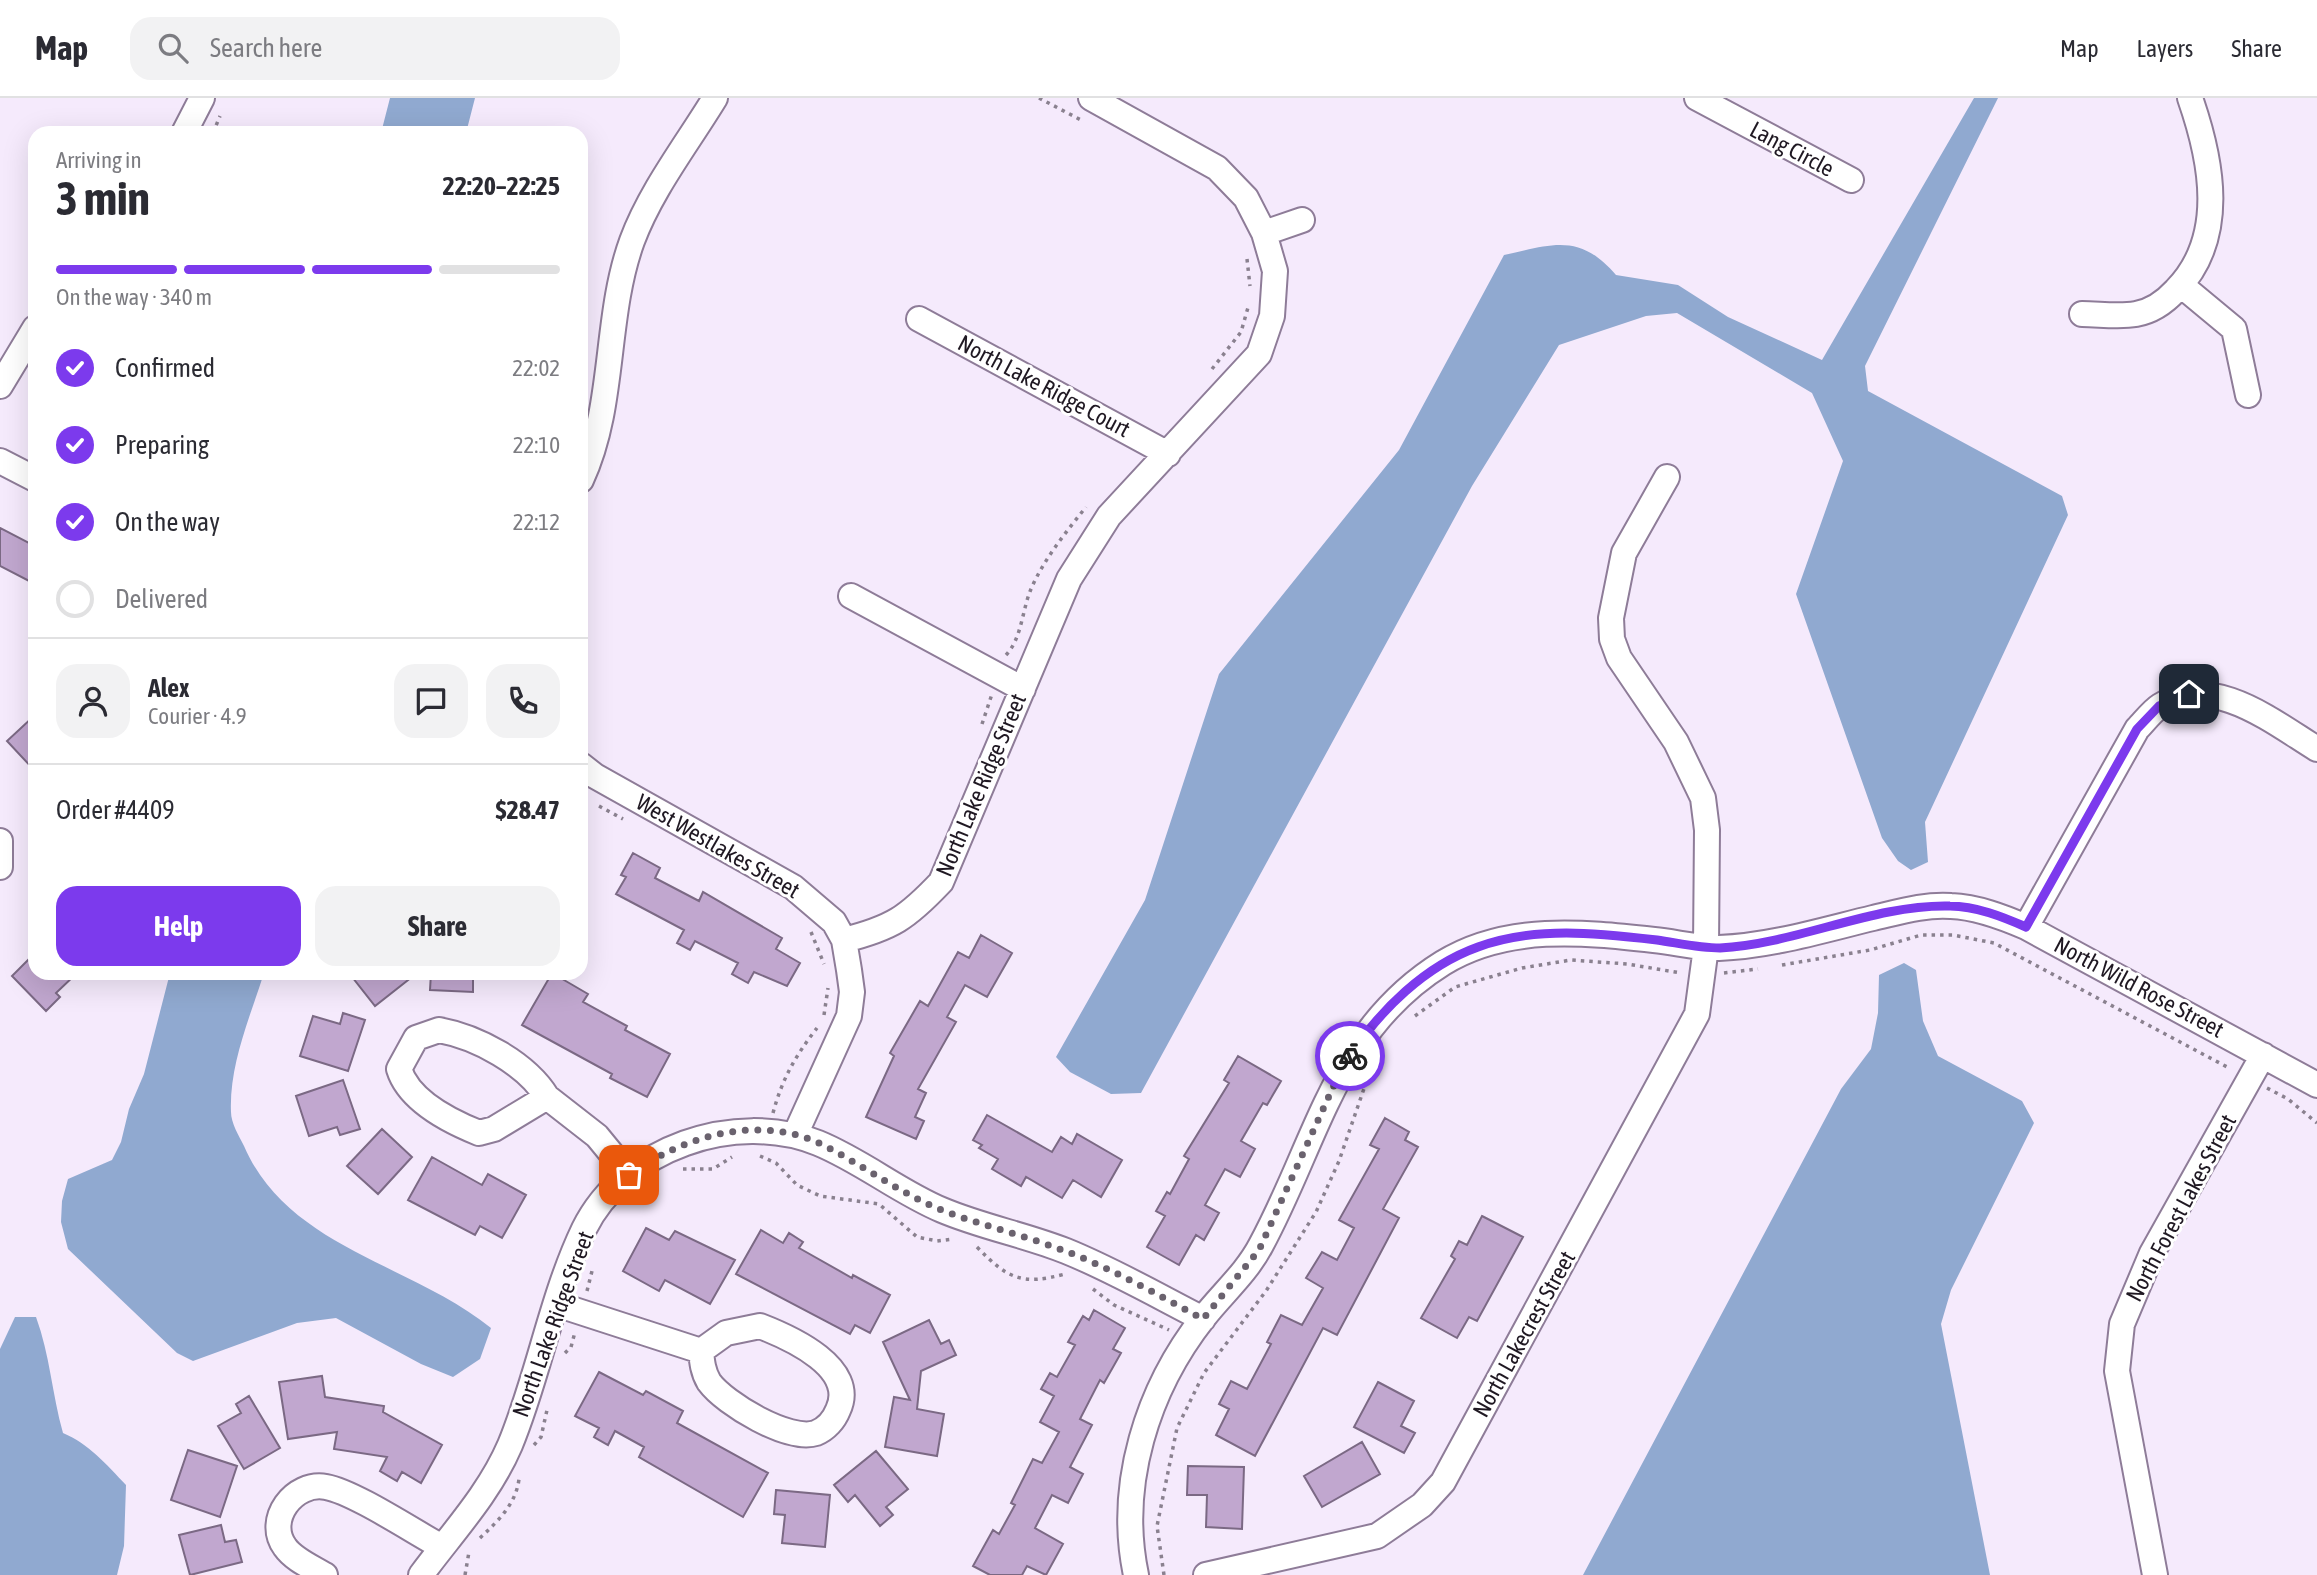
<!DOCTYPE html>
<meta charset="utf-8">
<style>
body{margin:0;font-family:"Asap Condensed",sans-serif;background:#f2f2f3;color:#2b2b33;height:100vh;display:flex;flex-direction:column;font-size:26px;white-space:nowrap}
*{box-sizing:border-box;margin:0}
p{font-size:23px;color:#7c7c81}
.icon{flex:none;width:38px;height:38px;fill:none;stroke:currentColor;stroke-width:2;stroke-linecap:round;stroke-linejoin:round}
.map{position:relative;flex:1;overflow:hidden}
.drawer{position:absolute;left:28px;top:28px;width:560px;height:854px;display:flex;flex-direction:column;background:#fff;border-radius:21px;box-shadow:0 7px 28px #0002}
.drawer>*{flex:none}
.pin{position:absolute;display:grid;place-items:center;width:60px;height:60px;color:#fff;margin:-30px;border-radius:14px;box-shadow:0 4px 10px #0006}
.courier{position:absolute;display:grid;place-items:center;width:70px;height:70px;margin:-35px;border:5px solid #7c3aed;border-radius:50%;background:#fff;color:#222;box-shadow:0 2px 9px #0007}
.overview em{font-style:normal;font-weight:700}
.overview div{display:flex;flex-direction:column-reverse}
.overview{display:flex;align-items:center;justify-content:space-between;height:119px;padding:0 28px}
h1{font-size:46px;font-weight:700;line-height:52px}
.bar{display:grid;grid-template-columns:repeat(4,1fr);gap:10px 7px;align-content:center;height:84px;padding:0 28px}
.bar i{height:9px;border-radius:5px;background:#e1e1e2}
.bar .on{background:#7c3aed}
.bar p{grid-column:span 4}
.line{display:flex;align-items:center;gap:18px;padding:0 28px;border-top:2px solid #e1e1e2}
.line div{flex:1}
.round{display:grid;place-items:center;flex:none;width:74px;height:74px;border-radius:21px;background:#f2f2f3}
ol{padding:0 28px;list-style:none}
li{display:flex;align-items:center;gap:21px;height:77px}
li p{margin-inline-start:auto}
li .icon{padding:7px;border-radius:50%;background:#7c3aed;color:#fff;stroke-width:4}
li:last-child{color:#7c7c81}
li i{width:38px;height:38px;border:4px solid #e1e1e2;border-radius:50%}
.cta{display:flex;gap:14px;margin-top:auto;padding:14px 28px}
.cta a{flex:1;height:80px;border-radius:21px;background:#7c3aed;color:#fff;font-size:28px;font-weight:700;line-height:80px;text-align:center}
.cta a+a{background:#f2f2f3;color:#2b2b33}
header{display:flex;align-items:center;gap:42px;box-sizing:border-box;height:98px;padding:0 35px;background:#fff;border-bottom:2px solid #e1e1e2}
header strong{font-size:33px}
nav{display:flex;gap:38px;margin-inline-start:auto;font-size:24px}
.search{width:490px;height:63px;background:#f2f2f3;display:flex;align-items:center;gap:18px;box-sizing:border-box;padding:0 24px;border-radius:21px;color:#7c7c81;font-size:26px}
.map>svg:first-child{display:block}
.water{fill:#90a9d0}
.building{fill:#c1a7cf;stroke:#7b6984;stroke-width:2}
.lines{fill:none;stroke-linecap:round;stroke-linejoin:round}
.street-casing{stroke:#8e7c98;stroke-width:28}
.path{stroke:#8a818f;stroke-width:3.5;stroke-dasharray:3.5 5;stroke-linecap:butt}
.street{stroke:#fff;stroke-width:24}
.done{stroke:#6a626e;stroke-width:7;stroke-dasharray:0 12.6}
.route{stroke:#7c3aed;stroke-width:9}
.labels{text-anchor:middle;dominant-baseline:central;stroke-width:6;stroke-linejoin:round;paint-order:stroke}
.street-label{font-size:23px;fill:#1f1822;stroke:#fff}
</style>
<header>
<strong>Map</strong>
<div class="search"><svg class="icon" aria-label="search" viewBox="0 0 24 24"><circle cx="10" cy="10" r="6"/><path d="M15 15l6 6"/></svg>Search here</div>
<nav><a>Map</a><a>Layers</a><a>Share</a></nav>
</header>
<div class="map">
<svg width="2317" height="1477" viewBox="0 0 2317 1477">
<rect width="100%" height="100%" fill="#f5eafc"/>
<path class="water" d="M 390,0 L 475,0 L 466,35 L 381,35 Z
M 1974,0 L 1998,0 L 1865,268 L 1868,293 L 2062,398 L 2068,417 L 1925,724 L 1928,764 L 1911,772 L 1898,763 L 1882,740 L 1796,496 L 1843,363 L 1812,295 L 1677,215 L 1646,218 L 1559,247 L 1472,388 L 1141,995 L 1111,996 L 1070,974 L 1056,959 L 1145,802 L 1219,576 L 1399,352 L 1504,157 C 1553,146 1580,135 1616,177 L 1678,187 L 1728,219 L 1822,262 Z
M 1904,865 L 1916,872 L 1923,923 L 1938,958 L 2022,1003 L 2034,1025 L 1951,1192 L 1941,1226 L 1990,1477 L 1583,1477 L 1841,991 L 1871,951 L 1878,915 L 1879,877 Z
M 170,875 L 264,875 C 250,919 229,967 231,1014 C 231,1025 239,1038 244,1048 C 288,1150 412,1166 491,1230 L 480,1261 L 453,1279 L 421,1266 L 336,1220 L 297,1225 L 193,1263 L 177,1255 L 68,1151 L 61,1124 L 62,1103 L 68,1081 L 112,1062 L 121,1044 L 129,1011 L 144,976 Z
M 15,1219 L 36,1219 C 50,1257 52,1296 63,1335 C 89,1346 106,1366 126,1387 L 124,1448 L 117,1477 L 0,1477 L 0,1251 Z"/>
<path class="building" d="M 0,430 L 35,448 L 35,486 L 0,468 Z
M 35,617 L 35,673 L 7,643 Z
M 633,755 L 660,770 L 655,780 L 699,803 L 703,794 L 782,840 L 776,851 L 800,865 L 787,888 L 754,874 L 748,885 L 732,876 L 738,865 L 695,843 L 690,852 L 677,845 L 684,832 L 616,796 L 626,779 L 621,777 Z
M 981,837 L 1012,855 L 987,899 L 965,887 L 947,919 L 956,924 L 918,991 L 926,995 L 915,1019 L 924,1023 L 916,1041 L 866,1019 L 894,958 L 890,955 L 920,903 L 928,908 L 958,854 L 969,860 Z
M 35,855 L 35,875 L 77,875 L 56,895 L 60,899 L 46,913 L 12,878 Z
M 349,875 L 417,875 L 375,908 Z
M 431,875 L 473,875 L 473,894 L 430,892 Z
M 552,875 L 588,896 L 583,904 L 627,928 L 625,932 L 670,956 L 647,999 L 610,980 L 612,976 L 522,927 Z
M 343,915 L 365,922 L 348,973 L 300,958 L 313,918 L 340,926 Z
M 1238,958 L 1281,983 L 1267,1007 L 1263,1005 L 1241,1043 L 1255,1051 L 1240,1079 L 1225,1071 L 1205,1107 L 1219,1115 L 1204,1142 L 1196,1137 L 1179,1167 L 1147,1149 L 1165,1118 L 1156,1113 L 1167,1094 L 1170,1096 L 1189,1061 L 1184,1058 L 1229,985 L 1224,982 Z
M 343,982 L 360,1031 L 340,1037 L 337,1029 L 309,1038 L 296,998 Z
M 987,1017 L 1052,1054 L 1061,1039 L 1072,1046 L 1077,1036 L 1122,1062 L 1101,1099 L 1073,1082 L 1062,1100 L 1026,1079 L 1021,1088 L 992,1071 L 998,1061 L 979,1050 L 982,1047 L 973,1042 Z
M 1385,1020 L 1409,1034 L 1405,1042 L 1418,1049 L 1383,1111 L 1399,1120 L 1337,1237 L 1323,1230 L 1255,1358 L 1216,1337 L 1229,1311 L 1219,1306 L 1231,1283 L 1247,1291 L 1271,1246 L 1267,1244 L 1281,1217 L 1302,1227 L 1323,1190 L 1306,1180 L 1322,1154 L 1337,1162 L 1354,1130 L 1339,1122 L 1379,1051 L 1370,1047 Z
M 382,1031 L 412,1059 L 378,1096 L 347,1068 Z
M 432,1059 L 482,1087 L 488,1076 L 526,1097 L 502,1140 L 480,1128 L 475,1137 L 408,1102 Z
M 1482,1118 L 1523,1139 L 1477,1223 L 1469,1219 L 1457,1240 L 1421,1220 L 1455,1161 L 1451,1158 L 1459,1143 L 1467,1147 Z
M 646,1130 L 669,1142 L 675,1133 L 735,1162 L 710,1206 L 665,1182 L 659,1193 L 623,1173 Z
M 761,1132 L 783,1145 L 789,1135 L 803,1144 L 799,1150 L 852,1180 L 853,1177 L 890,1197 L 870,1235 L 855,1227 L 850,1236 L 736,1176 Z
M 1094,1212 L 1125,1230 L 1113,1251 L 1121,1255 L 1104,1285 L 1100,1282 L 1080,1321 L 1092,1327 L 1070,1369 L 1083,1376 L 1068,1405 L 1052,1397 L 1035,1430 L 1063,1446 L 1046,1477 L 1027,1468 L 1022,1477 L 990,1477 L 973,1468 L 993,1432 L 999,1436 L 1015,1407 L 1011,1405 L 1033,1361 L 1042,1365 L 1059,1334 L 1040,1324 L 1054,1298 L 1041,1291 L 1050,1275 L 1057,1279 L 1075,1247 L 1068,1244 L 1083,1218 L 1089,1222 Z
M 929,1222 L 941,1246 L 949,1242 L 956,1257 L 921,1273 L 917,1311 L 944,1316 L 937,1358 L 885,1349 L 894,1299 L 910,1302 L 883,1244 Z
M 599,1274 L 643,1297 L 646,1293 L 683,1313 L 677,1325 L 768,1375 L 743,1419 L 639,1359 L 644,1349 L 615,1333 L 608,1347 L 594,1339 L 599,1330 L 575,1318 Z
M 322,1278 L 325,1299 L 384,1308 L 383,1314 L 442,1347 L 421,1385 L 402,1374 L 397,1383 L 380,1373 L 387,1359 L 334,1351 L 337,1334 L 288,1341 L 279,1284 Z
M 1378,1284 L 1414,1303 L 1401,1328 L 1415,1335 L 1404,1355 L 1354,1329 Z
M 249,1298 L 280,1350 L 244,1371 L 218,1328 L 241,1315 L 236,1306 Z
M 1362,1344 L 1380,1376 L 1322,1409 L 1304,1378 Z
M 188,1352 L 237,1368 L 220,1419 L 171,1402 Z
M 876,1353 L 908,1391 L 886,1409 L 893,1417 L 880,1428 L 855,1397 L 848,1404 L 834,1387 Z
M 1188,1368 L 1244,1369 L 1242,1431 L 1206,1429 L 1207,1397 L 1187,1397 Z
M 776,1392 L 830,1397 L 825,1449 L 782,1445 L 785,1417 L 774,1416 Z
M 221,1427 L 225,1444 L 236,1442 L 242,1464 L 190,1477 L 179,1437 Z"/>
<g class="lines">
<defs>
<path id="street" d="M 1697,0 L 1851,82
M 184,35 L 202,0
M 1264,135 L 1302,122
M 2181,187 L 2234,231 L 2248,297
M 2082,216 C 2099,216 2119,219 2136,216 C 2153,213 2165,204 2176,192 C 2227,140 2212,63 2190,0
M 919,221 L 1168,356
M 0,288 L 35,230
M 0,363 L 35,381
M 581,382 C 616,307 604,220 632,143 C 651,92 687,46 715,0
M 851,498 L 1023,591
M 581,667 L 595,678 L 793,789 L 834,824 L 844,842 L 849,872 L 852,894 L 849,918 L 795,1037
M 0,743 L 0,769
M 2026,829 L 2137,631 C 2144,624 2152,613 2160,608 C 2212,574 2273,624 2317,651
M 844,842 C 892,830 907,820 941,784 L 1069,481 L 1109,418 L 1259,256 L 1272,218 L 1275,173 L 1264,135 L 1246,100 L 1217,70 L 1091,0
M 439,932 C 477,939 526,965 547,999 L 494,1031 L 479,1035 C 449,1023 409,1003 399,971 L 416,940 Z
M 547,999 L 597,1038 L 629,1077
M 556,1206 L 701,1253
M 760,1228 C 791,1240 858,1270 838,1312 C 834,1322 826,1331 816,1335 C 789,1344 725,1306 709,1284 C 703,1274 702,1264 701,1253 L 726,1235 Z
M 325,1477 C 312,1469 294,1462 285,1449 C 265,1422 294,1383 326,1389 C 354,1394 414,1434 442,1449
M 421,1477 C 452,1435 489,1396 510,1347 C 539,1277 551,1200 584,1131 C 624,1050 735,1012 818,1045 C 862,1063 899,1094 942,1112 C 982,1129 1026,1137 1066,1153 C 1113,1172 1158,1198 1203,1221
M 1136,1477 C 1117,1387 1147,1291 1204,1219 C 1223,1195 1247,1174 1261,1147 C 1317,1044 1335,932 1443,865 C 1506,826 1583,834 1654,842 C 1675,844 1697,850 1719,850 C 1771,848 1823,832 1873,820 C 1899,814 1925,806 1951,808 C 1977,809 2003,819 2026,829 L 2317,987
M 1206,1477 L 1377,1438 L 1422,1407 L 1443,1384 L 1697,916 L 1706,849 L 1707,732 L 1703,700 L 1676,644 L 1619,560 L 1612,541 L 1611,520 L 1624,455 L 1667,379
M 2155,1477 L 2117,1273 L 2122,1226 L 2152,1155 L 2263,957"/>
</defs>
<use href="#street" class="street-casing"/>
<path class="path" d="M 1039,0 L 1081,22
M 213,35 L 220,18
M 1247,161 L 1250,188
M 1212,271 L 1241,234 L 1249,206
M 1006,557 C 1022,540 1022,512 1031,491 C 1044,461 1066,434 1086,409
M 982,626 L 992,596
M 599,708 L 623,721
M 811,834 L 824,866
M 1782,867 L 1870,852 L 1921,837 L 1953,837 L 1994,845 L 2229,970
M 1724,875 L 1758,871
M 824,917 L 828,890
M 1415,918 L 1455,889 L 1522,870 L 1571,862 L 1627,866 L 1681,875
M 2267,990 L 2288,1001 L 2317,1025
M 773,1015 C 782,981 796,957 817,930
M 760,1058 L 776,1065 L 797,1087 L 820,1098 L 879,1106 L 917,1139 L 937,1143 L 953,1141
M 683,1071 L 713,1071 L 732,1059
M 635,1101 L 648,1099 L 651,1089
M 977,1149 C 1007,1180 1021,1188 1065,1176
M 1093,1191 L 1114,1207 L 1169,1232
M 587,1193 L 592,1173
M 565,1255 L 571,1249 L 575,1234
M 534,1347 L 541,1339 L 547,1312
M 480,1440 C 498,1423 516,1406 519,1381
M 465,1477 L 469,1454
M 1164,1477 L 1157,1428 L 1177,1330 L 1204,1275 L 1266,1193 L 1316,1114 L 1339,1063 L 1368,979"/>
<use href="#street" class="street"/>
</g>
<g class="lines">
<path class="done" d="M 629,1077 C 684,1038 759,1015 823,1047 C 864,1068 901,1096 944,1113 C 984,1128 1026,1138 1065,1153 C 1113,1171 1158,1197 1203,1221 L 1259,1152 L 1340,974 L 1350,958"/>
<path class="route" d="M 1350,958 C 1380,912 1425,868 1478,849 C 1535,828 1597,835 1657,842 C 1678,845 1699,850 1720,850 C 1797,846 1874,806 1950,808 C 1976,808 2003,819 2026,829 L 2137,631 L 2159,608 L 2189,596"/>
</g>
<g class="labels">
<g class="street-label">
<text transform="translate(1792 51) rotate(28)">Lang Circle</text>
<text transform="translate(1044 288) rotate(28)">North Lake Ridge Court</text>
<text transform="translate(981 687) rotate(-67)">North Lake Ridge Street</text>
<text transform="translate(718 748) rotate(30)">West Westlakes Street</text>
<text transform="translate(2139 889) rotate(28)">North Wild Rose Street</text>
<text transform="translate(2181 1110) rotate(-62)">North Forest Lakes Street</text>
<text transform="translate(553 1226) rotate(-70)">North Lake Ridge Street</text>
<text transform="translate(1524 1236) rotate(-61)">North Lakecrest Street</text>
</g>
</g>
</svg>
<div class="pin" style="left:629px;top:1077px;background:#ea580c"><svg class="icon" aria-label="bag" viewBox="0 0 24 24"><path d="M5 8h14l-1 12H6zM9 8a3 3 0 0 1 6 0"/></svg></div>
<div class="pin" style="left:2189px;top:596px;background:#1f2937"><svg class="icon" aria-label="home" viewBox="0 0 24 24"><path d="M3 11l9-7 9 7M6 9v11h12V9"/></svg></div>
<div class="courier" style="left:1350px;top:958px"><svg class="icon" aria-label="bike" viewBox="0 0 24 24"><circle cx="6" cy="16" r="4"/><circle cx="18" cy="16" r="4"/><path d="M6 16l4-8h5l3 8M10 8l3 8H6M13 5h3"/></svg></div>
<section class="drawer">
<div class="overview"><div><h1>3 min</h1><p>Arriving in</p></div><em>22:20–22:25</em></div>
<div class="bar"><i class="on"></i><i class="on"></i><i class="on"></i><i></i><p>On the way · 340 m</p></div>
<ol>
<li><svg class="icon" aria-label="check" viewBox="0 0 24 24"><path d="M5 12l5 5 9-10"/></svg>Confirmed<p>22:02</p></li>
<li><svg class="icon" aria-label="check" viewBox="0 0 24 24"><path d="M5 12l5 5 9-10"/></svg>Preparing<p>22:10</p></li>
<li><svg class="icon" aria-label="check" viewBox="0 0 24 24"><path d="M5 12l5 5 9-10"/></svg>On the way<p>22:12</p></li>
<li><i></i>Delivered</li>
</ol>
<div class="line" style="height:126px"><a class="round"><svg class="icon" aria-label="person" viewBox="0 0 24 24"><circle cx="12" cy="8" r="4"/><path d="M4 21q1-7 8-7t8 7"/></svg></a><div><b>Alex</b><p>Courier · 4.9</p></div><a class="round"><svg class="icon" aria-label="chat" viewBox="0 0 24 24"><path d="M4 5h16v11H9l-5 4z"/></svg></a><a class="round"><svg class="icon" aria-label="phone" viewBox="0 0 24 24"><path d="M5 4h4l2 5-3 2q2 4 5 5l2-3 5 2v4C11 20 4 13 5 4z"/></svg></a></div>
<div class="line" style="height:91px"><div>Order #4409</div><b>$28.47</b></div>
<div class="cta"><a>Help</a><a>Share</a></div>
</section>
</div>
